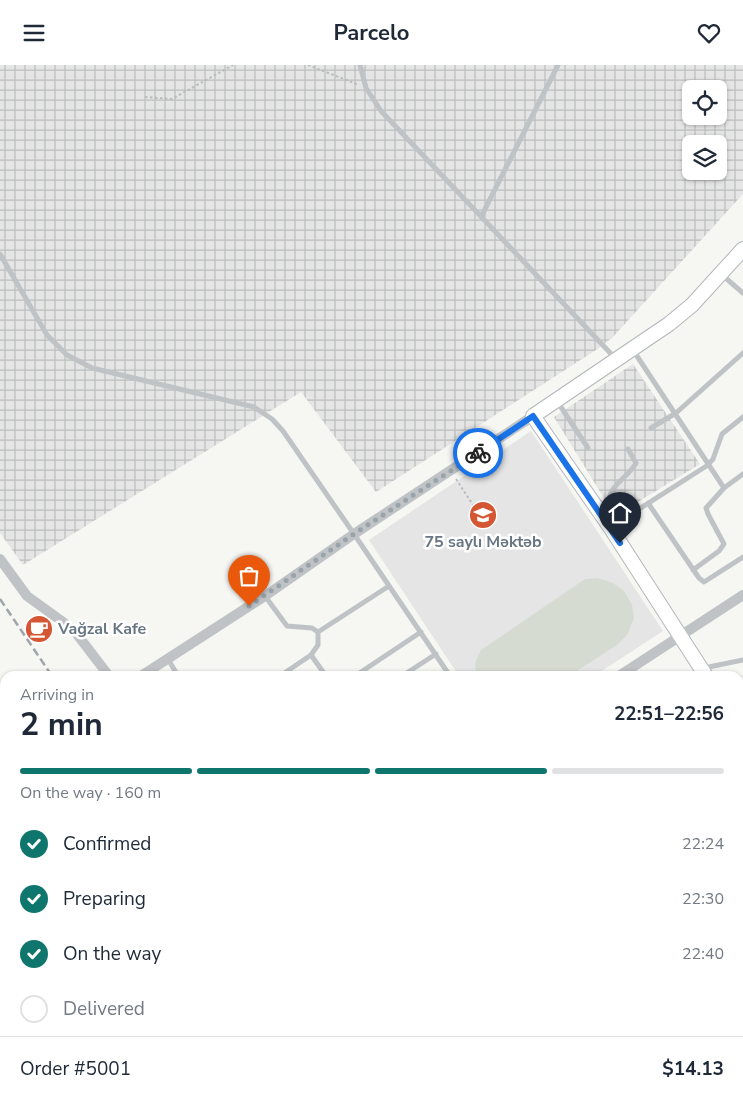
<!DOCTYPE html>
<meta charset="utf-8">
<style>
body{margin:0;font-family:"Nunito Sans",sans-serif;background:#f6f6f7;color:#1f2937;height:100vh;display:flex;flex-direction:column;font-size:19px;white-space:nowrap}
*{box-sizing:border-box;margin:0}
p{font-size:16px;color:#747a83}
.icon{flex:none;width:28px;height:28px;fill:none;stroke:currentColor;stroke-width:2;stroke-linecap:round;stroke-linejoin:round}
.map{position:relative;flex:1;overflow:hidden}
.drawer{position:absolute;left:0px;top:606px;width:744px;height:441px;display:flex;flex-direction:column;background:#fff;border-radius:15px 15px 0 0;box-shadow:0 1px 4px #0004}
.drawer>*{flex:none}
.controls{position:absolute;left:682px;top:15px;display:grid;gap:10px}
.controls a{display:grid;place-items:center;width:45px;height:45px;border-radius:8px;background:#fff;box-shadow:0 1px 4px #0004;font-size:25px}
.pin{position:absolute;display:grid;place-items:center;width:42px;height:42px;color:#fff;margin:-51px -21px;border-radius:50% 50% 50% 0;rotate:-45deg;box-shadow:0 0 5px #0007}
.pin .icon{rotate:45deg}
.courier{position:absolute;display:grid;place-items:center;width:50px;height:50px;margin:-25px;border:4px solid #1a73e8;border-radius:50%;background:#fff;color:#222;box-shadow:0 1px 6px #0007}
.headline em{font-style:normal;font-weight:700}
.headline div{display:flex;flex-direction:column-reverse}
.headline{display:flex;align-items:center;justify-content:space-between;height:85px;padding:0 20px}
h1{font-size:32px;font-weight:700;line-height:38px}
.bar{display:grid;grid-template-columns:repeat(4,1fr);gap:8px 5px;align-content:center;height:60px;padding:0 20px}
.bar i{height:6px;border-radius:4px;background:#e0e1e3}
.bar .selected{background:#0f766e}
.bar p{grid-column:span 4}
.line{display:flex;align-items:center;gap:12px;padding:0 20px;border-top:1px solid #e0e1e3}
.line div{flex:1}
ol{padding:0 20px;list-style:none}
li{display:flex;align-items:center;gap:15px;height:55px}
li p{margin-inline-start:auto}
li .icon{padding:5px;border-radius:50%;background:#0f766e;color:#fff;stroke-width:4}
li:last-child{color:#747a83}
li i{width:28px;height:28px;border:2px solid #e0e1e3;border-radius:50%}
header{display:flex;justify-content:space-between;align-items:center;height:65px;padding:0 20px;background:#fff;font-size:22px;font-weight:700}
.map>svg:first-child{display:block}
.built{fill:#e4e5e4}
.industrial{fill:url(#industrial-grid);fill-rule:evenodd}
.green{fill:#d6dbd2}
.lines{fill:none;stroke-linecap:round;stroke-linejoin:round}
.secondary-casing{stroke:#b2b7bb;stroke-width:16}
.path{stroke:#b9bcbe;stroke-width:2;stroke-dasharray:2.5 2.5;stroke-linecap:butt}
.lane{stroke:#bfc3c6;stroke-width:5}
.street{stroke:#bfc3c6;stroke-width:10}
.secondary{stroke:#fff;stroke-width:14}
.rail{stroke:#9fa5aa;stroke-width:2.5;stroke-dasharray:8 4;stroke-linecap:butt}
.done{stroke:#99a3aa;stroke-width:5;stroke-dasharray:0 9}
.route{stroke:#1a73e8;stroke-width:6}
.labels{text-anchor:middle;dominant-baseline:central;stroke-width:5;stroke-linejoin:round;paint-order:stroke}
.poi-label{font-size:16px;font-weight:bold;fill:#677682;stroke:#fff}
</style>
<header><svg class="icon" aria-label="menu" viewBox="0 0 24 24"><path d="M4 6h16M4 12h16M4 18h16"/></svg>Parcelo<svg class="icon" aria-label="heart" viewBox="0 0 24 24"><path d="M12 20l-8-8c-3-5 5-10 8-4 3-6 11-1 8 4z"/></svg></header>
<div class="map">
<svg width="743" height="1047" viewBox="0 0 743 1047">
<defs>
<pattern id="industrial-grid" width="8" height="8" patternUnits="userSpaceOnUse" patternTransform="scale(1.25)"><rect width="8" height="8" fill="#e4e5e4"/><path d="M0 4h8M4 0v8" fill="none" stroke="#bdbebe"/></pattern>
</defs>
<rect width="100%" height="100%" fill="#f6f6f3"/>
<path class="built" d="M 531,366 L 663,566 L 594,611 L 459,611 L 369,475 Z
M 743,730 L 743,803 L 739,806 L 739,733 Z"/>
<path class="industrial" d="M 0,0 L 743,0 L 743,129 L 612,273 L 596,285 L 376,427 L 301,327 L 23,500 L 0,468 ZM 691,24 L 719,24 L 719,51 L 691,51 ZM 691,79 L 719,79 L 719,106 L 691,106 Z
M 633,299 L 700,399 L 615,451 L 554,352 Z"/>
<path class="green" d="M 598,513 L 613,518 L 624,526 L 632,540 L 634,553 L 627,570 L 617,580 L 569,611 L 476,611 L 475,598 L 481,585 L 585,514 Z
M 743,808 L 743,936 L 739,939 L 739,811 Z"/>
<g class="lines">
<defs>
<path id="secondary" d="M 706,611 L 610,462 L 533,351 L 669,259 L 692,240 L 743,184
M 739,662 L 743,668
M 739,958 L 743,955
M 608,1047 L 615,1042"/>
</defs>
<use href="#secondary" class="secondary-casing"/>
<path class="path" d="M 308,0 L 359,20
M 145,32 L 172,34 L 233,0
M 456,414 L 477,446
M 0,686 L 5,702
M 0,737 L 5,730
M 739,823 L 743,820
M 739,846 L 743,848
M 739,871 L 743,868
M 739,907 L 743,913
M 739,918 L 743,915"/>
<path class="lane" d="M 360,0 L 366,23 L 381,46 L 615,293
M 481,152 L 558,0
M 0,189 L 47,270 L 67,290 L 92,303 L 254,342 L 272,354 L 283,366 L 354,469 L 450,611
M 721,209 L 743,228
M 633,285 L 724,423 L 743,409
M 557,336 L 588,383
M 651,363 L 676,348 L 743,288
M 648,438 L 699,513 L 704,517 L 743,492
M 622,454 C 619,449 611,440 610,433 C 609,422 631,409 636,398 L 628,384
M 611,462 L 708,400 L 713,394 L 722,369 L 743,352
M 693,505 L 719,486 L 724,479 L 708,449 L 706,443 L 724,423
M 265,531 L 287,561 L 312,563 L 318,567
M 311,590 L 326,611
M 168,594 L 178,611
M 704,603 L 743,595
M 280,611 L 311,590 L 318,580 L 318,567 L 389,521
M 355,611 L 421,567
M 402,611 L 436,589
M 739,737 L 743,734
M 739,982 L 743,979
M 559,1042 L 560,1047
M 637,1042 L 640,1047
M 711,1042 L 714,1047"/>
<path class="street" d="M 0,494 L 27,531 L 63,557 L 76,568 L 109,611
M 141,611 L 265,531 L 354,469 L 533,351
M 619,611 L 743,530
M 0,671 L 5,669
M 0,788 L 5,797
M 151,1042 L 153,1047
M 333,1042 L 336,1047
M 525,1042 L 528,1047
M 42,1047 L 50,1042
M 180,1047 L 187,1042
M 265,1047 L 270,1042"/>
<use href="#secondary" class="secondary"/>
<path class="rail" d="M 0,534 L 52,611
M 329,1042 L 332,1047"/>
</g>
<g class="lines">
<path class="done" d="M 249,541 L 354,469 L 478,388"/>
<path class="route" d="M 478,388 L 533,351 L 620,478"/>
</g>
<defs>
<symbol id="school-disc" viewBox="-11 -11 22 22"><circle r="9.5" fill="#d55633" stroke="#fff"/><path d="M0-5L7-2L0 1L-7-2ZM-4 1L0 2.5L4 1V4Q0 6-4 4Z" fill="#fff"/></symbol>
<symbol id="cafe-disc" viewBox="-11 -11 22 22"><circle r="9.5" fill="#d55633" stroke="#fff"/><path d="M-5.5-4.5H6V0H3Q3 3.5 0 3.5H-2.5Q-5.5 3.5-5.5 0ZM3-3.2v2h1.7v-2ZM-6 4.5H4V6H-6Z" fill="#fff"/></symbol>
</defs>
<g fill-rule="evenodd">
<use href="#school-disc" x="467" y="434" width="32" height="32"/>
<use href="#cafe-disc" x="23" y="548" width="32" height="32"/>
</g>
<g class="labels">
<g class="poi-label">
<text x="483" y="477">75 saylı Məktəb</text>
<text x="58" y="564" text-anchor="start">Vağzal Kafe</text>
</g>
</g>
</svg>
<div class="controls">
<a><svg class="icon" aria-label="locate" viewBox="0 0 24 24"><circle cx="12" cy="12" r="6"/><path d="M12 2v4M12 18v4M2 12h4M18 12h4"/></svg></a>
<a><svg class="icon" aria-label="layers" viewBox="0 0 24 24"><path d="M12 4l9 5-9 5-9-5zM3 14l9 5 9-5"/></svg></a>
</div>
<div class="pin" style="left:249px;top:541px;background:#ea580c"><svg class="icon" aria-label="bag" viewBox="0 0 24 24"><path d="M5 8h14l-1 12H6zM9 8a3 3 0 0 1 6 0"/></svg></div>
<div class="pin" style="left:620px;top:478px;background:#1f2937"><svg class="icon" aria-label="home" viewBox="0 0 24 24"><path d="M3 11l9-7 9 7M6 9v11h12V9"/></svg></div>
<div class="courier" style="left:478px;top:388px"><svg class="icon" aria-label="bike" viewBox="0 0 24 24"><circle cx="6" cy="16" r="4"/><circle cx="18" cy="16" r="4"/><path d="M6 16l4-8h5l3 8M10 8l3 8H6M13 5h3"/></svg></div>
<section class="drawer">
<div class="headline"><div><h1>2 min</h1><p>Arriving in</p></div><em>22:51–22:56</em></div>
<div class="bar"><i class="selected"></i><i class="selected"></i><i class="selected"></i><i></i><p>On the way · 160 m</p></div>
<ol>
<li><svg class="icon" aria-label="check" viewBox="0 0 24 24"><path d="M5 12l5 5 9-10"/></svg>Confirmed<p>22:24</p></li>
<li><svg class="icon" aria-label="check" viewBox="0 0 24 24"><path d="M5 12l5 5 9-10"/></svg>Preparing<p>22:30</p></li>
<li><svg class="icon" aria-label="check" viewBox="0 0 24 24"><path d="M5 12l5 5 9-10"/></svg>On the way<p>22:40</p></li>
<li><i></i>Delivered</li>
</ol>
<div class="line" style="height:65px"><div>Order #5001</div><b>$14.13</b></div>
</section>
</div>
